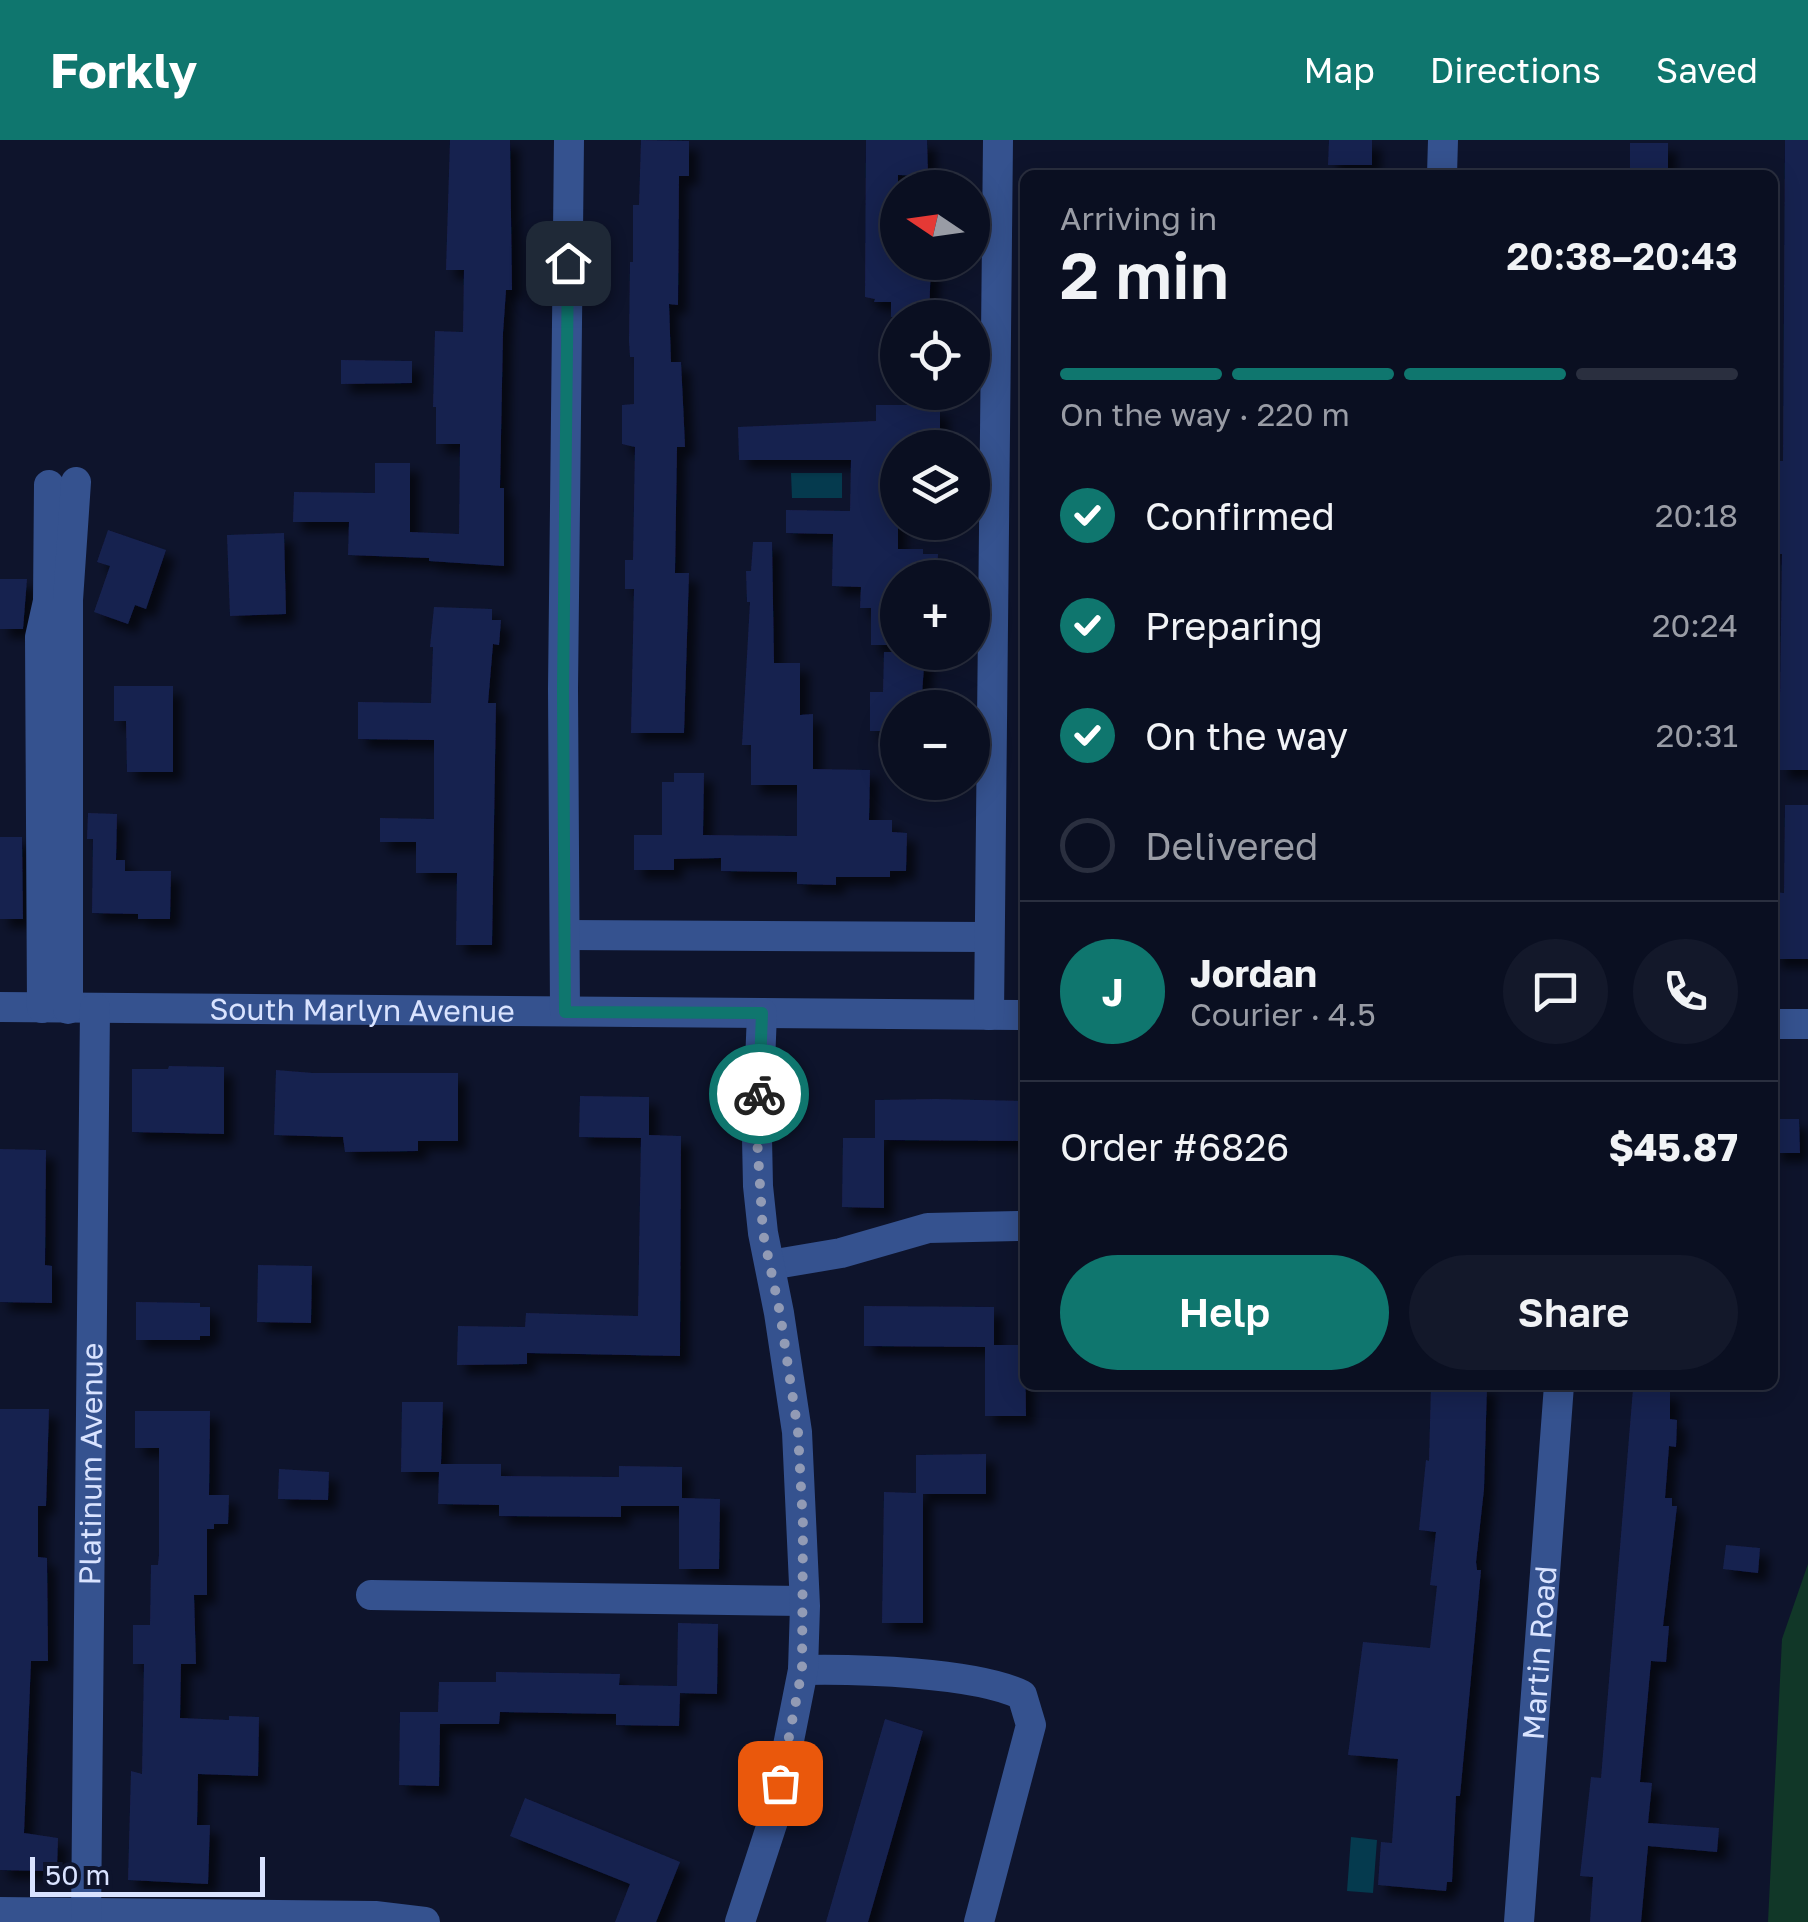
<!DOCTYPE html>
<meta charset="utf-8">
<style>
body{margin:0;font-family:"Golos Text",sans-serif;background:#13182a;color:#f1f3f6;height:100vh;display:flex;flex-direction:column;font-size:38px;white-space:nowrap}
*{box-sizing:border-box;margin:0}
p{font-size:32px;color:#999ca5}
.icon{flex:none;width:55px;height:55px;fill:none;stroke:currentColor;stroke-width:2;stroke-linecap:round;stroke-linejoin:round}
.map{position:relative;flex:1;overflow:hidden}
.side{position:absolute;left:1020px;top:30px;width:758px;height:1220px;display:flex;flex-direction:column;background:#0a0f21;border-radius:15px;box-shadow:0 5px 25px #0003,0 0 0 2px #2a2f3f}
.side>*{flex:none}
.needle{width:65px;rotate:283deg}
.controls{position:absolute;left:880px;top:30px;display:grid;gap:20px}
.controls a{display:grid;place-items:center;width:110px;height:110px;border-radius:50%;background:#0a0f21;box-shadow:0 5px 25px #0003,0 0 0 2px #2a2f3f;font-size:50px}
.scale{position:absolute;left:30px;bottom:25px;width:235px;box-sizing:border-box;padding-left:10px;border:5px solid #d9e3ff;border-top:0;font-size:28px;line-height:35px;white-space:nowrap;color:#d9e3ff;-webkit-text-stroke:8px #0e142c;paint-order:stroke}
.pin{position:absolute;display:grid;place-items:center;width:85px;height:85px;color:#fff;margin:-42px;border-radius:20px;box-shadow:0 5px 15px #0006}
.courier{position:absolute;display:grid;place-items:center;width:100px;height:100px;margin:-50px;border:8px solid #0f766e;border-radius:50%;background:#fff;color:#222;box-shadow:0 2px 12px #0007}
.head em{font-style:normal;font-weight:600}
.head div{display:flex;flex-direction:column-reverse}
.head{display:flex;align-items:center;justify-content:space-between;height:170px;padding:0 40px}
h1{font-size:65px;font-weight:600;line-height:75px}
.bar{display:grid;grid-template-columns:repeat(4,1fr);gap:15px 10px;align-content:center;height:120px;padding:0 40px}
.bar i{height:12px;border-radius:8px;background:#2a2f3f}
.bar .current{background:#0f766e}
.bar p{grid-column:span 4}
.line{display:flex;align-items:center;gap:25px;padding:0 40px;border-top:2px solid #2a2f3f}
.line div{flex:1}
.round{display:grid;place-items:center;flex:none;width:105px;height:105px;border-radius:52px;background:#13182a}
ol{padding:0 40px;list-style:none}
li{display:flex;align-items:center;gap:30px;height:110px}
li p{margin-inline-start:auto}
li .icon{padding:10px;border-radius:50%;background:#0f766e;color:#fff;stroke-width:4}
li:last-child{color:#999ca5}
li i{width:55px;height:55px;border:5px solid #2a2f3f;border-radius:50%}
.button{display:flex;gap:20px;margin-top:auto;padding:20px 40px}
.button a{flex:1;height:115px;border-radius:60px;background:#0f766e;color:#fff;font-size:40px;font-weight:600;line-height:115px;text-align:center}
.button a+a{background:#13182a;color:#f1f3f6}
header{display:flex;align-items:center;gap:60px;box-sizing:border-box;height:140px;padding:0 50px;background:#0f766e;color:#fff}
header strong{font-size:48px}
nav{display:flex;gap:55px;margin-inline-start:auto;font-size:35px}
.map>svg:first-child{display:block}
.green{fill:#113728}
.water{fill:#053a4e}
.building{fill:#18214f;filter:url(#shadow)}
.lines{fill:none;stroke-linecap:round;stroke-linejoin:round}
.minor{stroke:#35528f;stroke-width:30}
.done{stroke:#929bb5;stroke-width:10;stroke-dasharray:0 18}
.route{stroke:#0f766e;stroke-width:12}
.labels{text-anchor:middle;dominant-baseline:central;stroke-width:8;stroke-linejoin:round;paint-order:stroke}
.street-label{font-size:30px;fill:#d9e3ff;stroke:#0e142c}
</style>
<header>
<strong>Forkly</strong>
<nav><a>Map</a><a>Directions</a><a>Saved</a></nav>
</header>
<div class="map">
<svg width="1808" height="1782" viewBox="0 0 1808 1782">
<defs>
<filter id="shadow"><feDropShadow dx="9" dy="9" stdDeviation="5" flood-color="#0009"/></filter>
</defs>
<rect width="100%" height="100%" fill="#0e142c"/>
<path class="green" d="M 1808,1424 L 1808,1782 L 1768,1782 L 1782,1499 Z"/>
<path class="water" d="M 791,333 L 842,333 L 842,358 L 792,358 Z
M 1351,1697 L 1377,1700 L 1373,1753 L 1347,1751 Z"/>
<path class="building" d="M 450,0 L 510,0 L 512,150 L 506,150 L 503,193 L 500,348 L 504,348 L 504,426 L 429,421 L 429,418 L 348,415 L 349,382 L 293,382 L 294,352 L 375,353 L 375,323 L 410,323 L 410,392 L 459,394 L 460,304 L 436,304 L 436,267 L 433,267 L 435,191 L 463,192 L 464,130 L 446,130 Z
M 641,0 L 689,1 L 689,36 L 679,36 L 678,165 L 669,164 L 671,222 L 681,222 L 684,284 L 685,307 L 677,307 L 675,433 L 689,433 L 684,593 L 631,593 L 634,449 L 625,449 L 625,420 L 633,420 L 635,307 L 622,304 L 622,265 L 634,264 L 634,217 L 630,217 L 629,201 L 630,122 L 633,122 L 633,65 L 639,65 Z
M 866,0 L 927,0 L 928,36 L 898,35 L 898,122 L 931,122 L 929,177 L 891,177 L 891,162 L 874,162 L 875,159 L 865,157 Z
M 1329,0 L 1372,0 L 1372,25 L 1328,25 Z
M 1785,0 L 1808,0 L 1808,630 L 1779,630 L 1779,627 L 1782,414 L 1772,414 L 1772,321 L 1783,321 Z
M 1630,3 L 1668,3 L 1668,35 L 1630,35 Z
M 341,220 L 412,221 L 412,243 L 341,244 Z
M 876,265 L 929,265 L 929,269 L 940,269 L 940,302 L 898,304 L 898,409 L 923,409 L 923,414 L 938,414 L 937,438 L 898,438 L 898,505 L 871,505 L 871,468 L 860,468 L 861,447 L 832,446 L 833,394 L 786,393 L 786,370 L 850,371 L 851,320 L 739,320 L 738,287 L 876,281 Z
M 108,390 L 166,410 L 146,469 L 135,465 L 128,484 L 94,472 L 110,426 L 97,422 Z
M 284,393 L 286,474 L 230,476 L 227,395 Z
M 753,402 L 772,402 L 774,523 L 800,523 L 800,575 L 813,574 L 813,629 L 870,630 L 869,680 L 892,680 L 892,692 L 907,693 L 906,731 L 890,731 L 890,737 L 836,737 L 836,745 L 797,744 L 797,732 L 721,731 L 721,718 L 674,719 L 674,730 L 634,730 L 634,695 L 662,695 L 662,642 L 674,642 L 674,633 L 704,633 L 703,695 L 797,696 L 797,645 L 751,645 L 751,605 L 742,605 L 750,462 L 747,462 L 746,431 L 751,431 Z
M 0,439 L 27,439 L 23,489 L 0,489 Z
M 434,467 L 492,469 L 492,480 L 501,480 L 499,505 L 493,504 L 488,563 L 496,563 L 492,805 L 456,805 L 457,733 L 416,733 L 416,702 L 380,702 L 380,678 L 434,679 L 434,600 L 358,599 L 358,562 L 431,563 L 433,507 L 430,507 Z
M 884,512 L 925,512 L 921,568 L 898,568 L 898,591 L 870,591 L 870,552 L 883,552 Z
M 114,546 L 173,546 L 173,632 L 127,632 L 126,581 L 114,581 Z
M 1785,665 L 1808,665 L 1808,819 L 1772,819 L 1772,752 L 1784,753 Z
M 88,673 L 117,674 L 116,720 L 125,720 L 125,731 L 171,731 L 170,779 L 138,779 L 138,774 L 92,773 L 93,699 L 87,699 Z
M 0,697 L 22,697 L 23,779 L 0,779 Z
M 169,926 L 224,927 L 224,994 L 132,992 L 132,929 L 168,929 Z
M 276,930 L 313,933 L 458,933 L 458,1001 L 418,1001 L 418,1011 L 345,1012 L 343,997 L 274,995 Z
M 580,956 L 649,957 L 649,995 L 681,996 L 680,1216 L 527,1213 L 527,1224 L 457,1225 L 458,1186 L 525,1187 L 526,1173 L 638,1176 L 641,998 L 579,997 Z
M 936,959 L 1025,961 L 1025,1001 L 884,1000 L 884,1068 L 842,1067 L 843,998 L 875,998 L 875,960 Z
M 1772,979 L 1799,979 L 1800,1013 L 1772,1013 Z
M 0,1009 L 46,1010 L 45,1125 L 52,1126 L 52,1163 L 0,1162 Z
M 258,1125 L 312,1126 L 311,1183 L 257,1182 Z
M 136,1162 L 200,1163 L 200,1167 L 210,1167 L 210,1196 L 200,1196 L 200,1200 L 136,1200 Z
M 864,1166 L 994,1167 L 994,1205 L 1025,1205 L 1026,1276 L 985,1276 L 985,1207 L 864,1206 Z
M 1431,1245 L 1487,1245 L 1484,1349 L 1476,1422 L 1477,1430 L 1481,1430 L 1460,1656 L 1456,1656 L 1452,1742 L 1447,1742 L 1446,1751 L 1378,1745 L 1381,1702 L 1392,1703 L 1398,1619 L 1348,1615 L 1363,1502 L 1430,1508 L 1437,1446 L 1430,1445 L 1436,1392 L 1419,1390 L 1426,1320 L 1429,1321 Z
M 1633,1249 L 1670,1251 L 1670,1279 L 1677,1280 L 1676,1307 L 1669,1306 L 1665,1358 L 1672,1358 L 1672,1366 L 1677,1366 L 1663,1486 L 1669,1486 L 1666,1522 L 1651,1521 L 1640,1642 L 1652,1643 L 1648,1683 L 1719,1688 L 1717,1712 L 1648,1706 L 1641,1782 L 1590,1782 L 1593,1737 L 1580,1736 L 1591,1637 L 1601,1638 Z
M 402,1262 L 443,1262 L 441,1324 L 501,1324 L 501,1336 L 619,1337 L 619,1326 L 682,1327 L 682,1358 L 720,1359 L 719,1429 L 679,1429 L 679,1366 L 621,1366 L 621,1377 L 499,1376 L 499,1365 L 438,1364 L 439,1332 L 401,1332 Z
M 0,1269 L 49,1269 L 46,1366 L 38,1366 L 38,1417 L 47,1418 L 48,1521 L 31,1521 L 24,1693 L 58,1698 L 57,1727 L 45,1727 L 45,1731 L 0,1730 Z
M 135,1271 L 210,1271 L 209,1355 L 229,1355 L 228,1384 L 214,1384 L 214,1389 L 207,1389 L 207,1455 L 194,1455 L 196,1524 L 181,1524 L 180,1578 L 229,1580 L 229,1576 L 259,1577 L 258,1636 L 198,1634 L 197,1685 L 210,1685 L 208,1744 L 128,1740 L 131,1631 L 142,1634 L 144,1524 L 133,1524 L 133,1485 L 150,1485 L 151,1425 L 158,1425 L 159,1414 L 159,1308 L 135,1308 Z
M 986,1314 L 986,1354 L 923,1354 L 923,1483 L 882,1483 L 884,1352 L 916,1353 L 916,1315 Z
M 279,1329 L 329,1332 L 328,1360 L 278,1359 Z
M 1726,1405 L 1760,1408 L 1758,1433 L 1723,1429 Z
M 678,1483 L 718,1484 L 717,1554 L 680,1553 L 679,1586 L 616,1585 L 616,1574 L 500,1572 L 499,1584 L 440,1584 L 439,1646 L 399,1645 L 400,1572 L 438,1572 L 439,1542 L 496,1542 L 496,1532 L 620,1534 L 619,1545 L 677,1546 Z
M 885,1579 L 923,1591 L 868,1782 L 826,1782 Z
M 525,1658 L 680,1722 L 656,1782 L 615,1782 L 630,1744 L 510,1696 Z"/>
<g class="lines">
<g class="minor">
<path d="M 1442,35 L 1443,0"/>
<path d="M 566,795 L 988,797"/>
<path id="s1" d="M 0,867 L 1025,875"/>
<path d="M 42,868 L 40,497 L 48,461 L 49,345"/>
<path d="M 68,869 L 68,460 L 76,342"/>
<path d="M 565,871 L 563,549 L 569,0"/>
<path d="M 989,875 L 998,0"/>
<path d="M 1772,884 L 1808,884"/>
<path d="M 770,1125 L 841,1113 L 928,1088 L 1018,1086"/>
<path d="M 371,1455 L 804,1461"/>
<path d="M 803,1530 C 858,1529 974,1532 1022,1555 L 1031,1585 L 979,1782"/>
<path d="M 0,1772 L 375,1776 L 425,1782"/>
<path id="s2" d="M 86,1782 L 95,868"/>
<path d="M 740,1782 L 773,1681 L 803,1530 L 805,1466 L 797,1292 L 779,1173 L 763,1093 L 758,1046 L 757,998 L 762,873"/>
<path id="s3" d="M 1519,1782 L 1559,1245"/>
</g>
</g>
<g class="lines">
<path class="done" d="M 759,954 L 757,998 L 763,1093 L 780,1173 L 798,1292 L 803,1385 L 802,1530 L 780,1643"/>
<path class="route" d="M 568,123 L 563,549 L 565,872 L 762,873 L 759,954"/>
</g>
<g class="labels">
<g class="street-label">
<text stroke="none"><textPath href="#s1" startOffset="362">South Marlyn Avenue</textPath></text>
<text stroke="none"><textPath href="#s2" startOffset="458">Platinum Avenue</textPath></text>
<text stroke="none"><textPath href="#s3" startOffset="270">Martin Road</textPath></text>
</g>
</g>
</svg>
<div class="controls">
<a><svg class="needle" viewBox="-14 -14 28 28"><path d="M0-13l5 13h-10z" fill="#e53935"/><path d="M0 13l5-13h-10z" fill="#999ca5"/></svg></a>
<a><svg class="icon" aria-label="locate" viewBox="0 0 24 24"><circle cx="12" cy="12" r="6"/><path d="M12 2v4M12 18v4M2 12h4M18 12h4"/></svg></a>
<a><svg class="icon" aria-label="layers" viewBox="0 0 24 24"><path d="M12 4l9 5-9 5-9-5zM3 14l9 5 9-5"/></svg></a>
<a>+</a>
<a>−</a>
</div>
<div class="scale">50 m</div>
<div class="pin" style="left:780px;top:1643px;background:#ea580c"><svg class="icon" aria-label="bag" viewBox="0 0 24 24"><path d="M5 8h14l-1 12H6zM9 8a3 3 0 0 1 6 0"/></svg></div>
<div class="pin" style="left:568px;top:123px;background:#1f2937"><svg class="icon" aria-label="home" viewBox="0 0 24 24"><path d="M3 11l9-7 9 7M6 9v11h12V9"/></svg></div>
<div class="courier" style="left:759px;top:954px"><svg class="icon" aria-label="bike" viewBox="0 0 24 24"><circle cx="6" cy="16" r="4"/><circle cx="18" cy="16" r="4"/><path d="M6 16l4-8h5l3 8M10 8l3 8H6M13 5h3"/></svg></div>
<section class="side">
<div class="head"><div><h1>2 min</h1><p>Arriving in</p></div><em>20:38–20:43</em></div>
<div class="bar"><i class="current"></i><i class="current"></i><i class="current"></i><i></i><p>On the way · 220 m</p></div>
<ol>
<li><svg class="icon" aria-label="check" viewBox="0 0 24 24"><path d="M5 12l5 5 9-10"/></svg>Confirmed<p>20:18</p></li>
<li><svg class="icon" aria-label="check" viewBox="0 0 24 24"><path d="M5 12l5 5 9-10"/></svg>Preparing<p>20:24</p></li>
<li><svg class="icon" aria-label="check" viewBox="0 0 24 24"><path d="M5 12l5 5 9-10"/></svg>On the way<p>20:31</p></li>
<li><i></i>Delivered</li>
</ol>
<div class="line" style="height:180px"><b class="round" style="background:#0f766e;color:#fff">J</b><div><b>Jordan</b><p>Courier · 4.5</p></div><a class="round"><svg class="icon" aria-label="chat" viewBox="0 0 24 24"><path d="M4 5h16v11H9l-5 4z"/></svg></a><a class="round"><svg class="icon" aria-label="phone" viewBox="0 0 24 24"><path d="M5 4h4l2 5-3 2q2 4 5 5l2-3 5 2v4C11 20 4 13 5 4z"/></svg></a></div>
<div class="line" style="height:130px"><div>Order #6826</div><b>$45.87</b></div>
<div class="button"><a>Help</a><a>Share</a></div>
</section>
</div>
